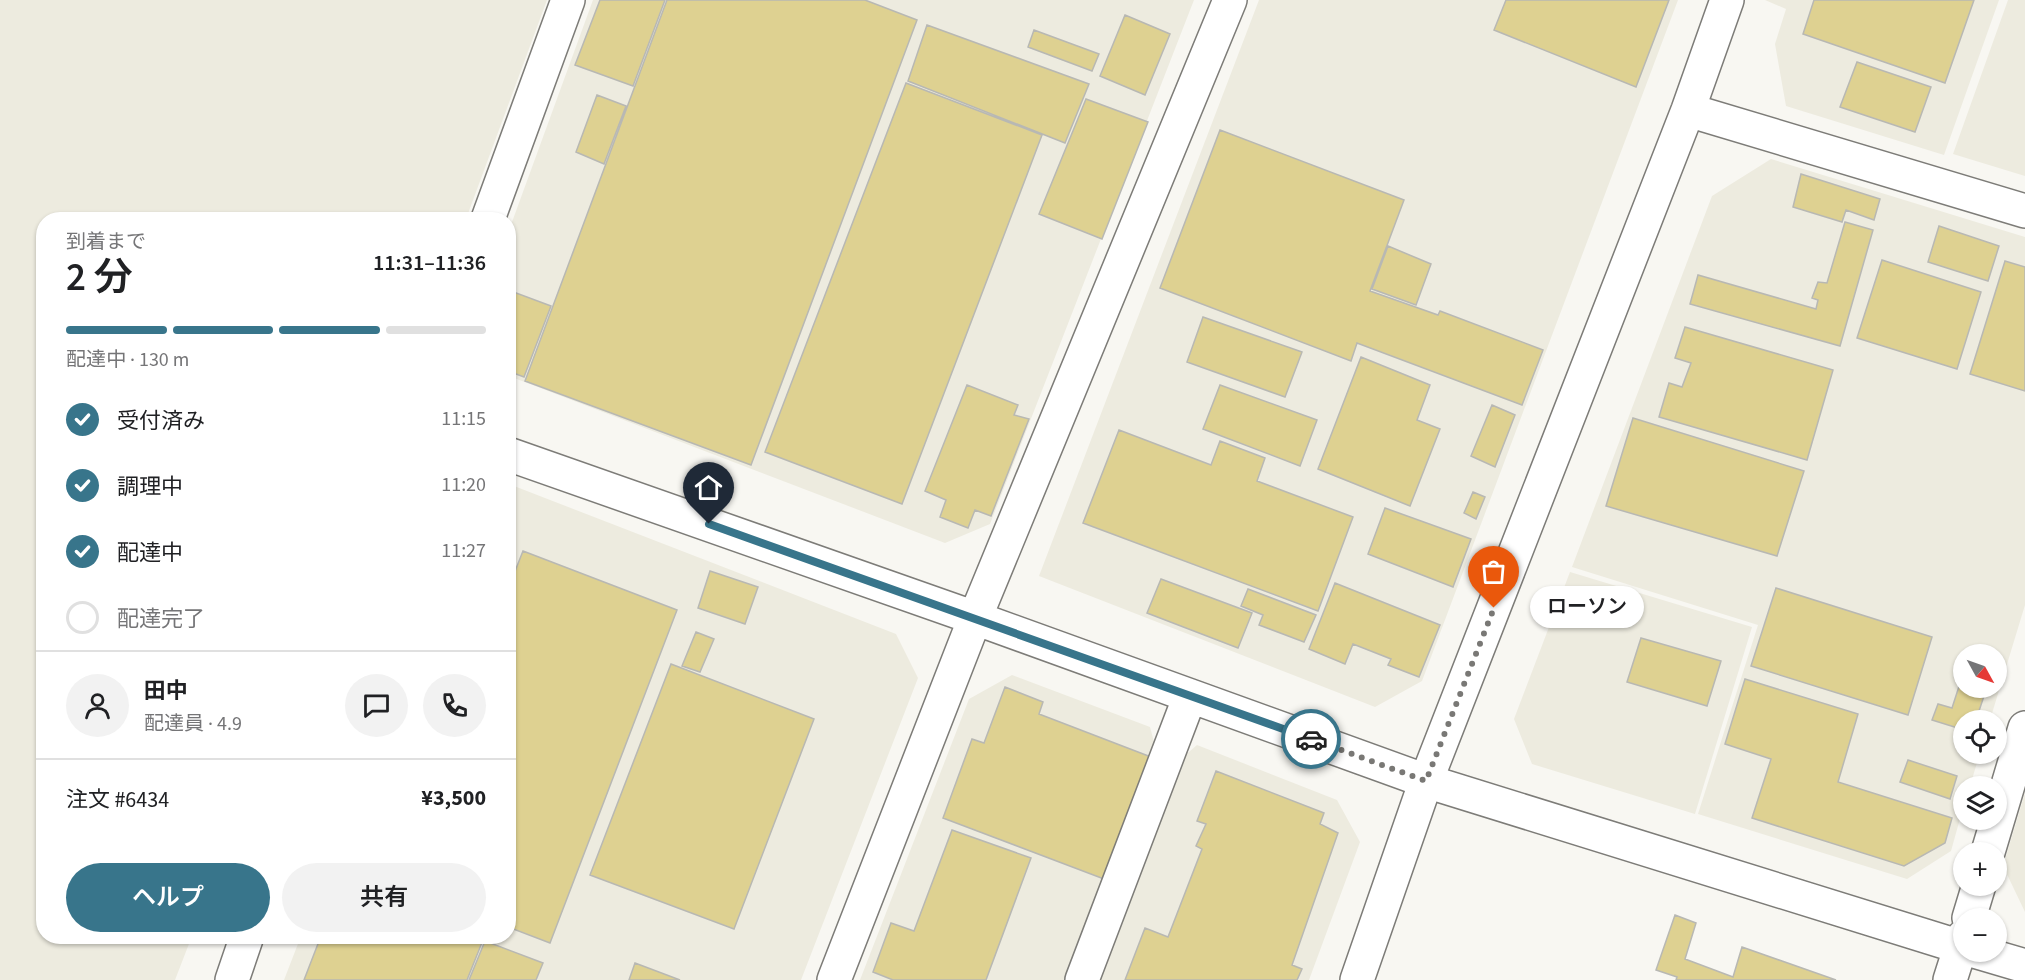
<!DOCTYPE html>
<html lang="ja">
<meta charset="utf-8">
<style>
body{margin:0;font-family:"Source Sans 3","Noto Sans JP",sans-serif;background:#f2f2f2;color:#202124;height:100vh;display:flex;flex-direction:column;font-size:22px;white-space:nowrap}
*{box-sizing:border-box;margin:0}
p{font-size:20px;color:#757577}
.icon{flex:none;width:33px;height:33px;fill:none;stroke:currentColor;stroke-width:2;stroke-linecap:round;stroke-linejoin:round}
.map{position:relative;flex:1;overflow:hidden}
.sheet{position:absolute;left:36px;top:212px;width:480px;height:732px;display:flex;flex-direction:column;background:#fff;border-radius:24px;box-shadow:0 2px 4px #0004}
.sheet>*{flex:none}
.needle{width:39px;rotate:130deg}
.fabs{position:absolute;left:1953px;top:644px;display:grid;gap:12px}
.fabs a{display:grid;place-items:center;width:54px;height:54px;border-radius:50%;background:#fff;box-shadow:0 2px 4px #0004;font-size:30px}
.pin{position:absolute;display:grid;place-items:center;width:51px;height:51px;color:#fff;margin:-62px -26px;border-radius:50% 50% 50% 0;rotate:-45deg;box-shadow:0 0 6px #0007}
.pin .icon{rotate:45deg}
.courier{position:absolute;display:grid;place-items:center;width:60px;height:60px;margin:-30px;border:4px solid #38758b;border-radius:50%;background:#fff;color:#222;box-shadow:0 2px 8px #0007}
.bubble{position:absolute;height:42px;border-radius:21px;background:#fff;box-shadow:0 2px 4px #0004;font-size:20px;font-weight:600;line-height:42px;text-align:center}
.overview em{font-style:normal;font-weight:600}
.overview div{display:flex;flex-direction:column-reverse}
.overview{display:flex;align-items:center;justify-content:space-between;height:102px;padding:0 30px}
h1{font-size:39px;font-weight:600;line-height:45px}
.bar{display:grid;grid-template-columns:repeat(4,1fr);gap:9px 6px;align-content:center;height:72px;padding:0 30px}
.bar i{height:8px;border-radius:4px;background:#e0e0e0}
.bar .active{background:#38758b}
.bar p{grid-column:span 4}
.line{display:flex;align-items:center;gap:15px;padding:0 30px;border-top:2px solid #e0e0e0}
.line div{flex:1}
.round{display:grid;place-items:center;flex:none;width:63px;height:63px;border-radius:32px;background:#f2f2f2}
ol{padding:0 30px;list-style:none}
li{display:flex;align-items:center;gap:18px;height:66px}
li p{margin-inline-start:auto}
li .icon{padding:6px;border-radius:50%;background:#38758b;color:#fff;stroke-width:4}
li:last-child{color:#757577}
li i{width:33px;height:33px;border:3px solid #e0e0e0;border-radius:50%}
.primary-button{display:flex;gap:12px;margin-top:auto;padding:12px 30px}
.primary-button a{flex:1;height:69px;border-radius:36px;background:#38758b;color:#fff;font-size:24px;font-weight:600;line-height:69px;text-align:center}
.primary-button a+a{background:#f2f2f2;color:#202124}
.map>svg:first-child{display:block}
.built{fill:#edebdf;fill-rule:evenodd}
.building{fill:#ded191;stroke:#b8b8b3;stroke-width:1.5}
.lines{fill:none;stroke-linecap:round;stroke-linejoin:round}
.minor-casing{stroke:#7d7c78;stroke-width:36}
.minor{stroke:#fff;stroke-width:33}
.done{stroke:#797875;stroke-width:6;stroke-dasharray:0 10.8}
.route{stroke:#38758b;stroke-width:8}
</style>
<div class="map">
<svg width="2025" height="980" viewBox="0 0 2025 980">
<rect width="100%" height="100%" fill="#f8f7f2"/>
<path class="built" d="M 0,0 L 547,0 L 466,219 L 44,219 L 44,936 L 192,936 L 175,980 L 0,980 Z
M 593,0 L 1194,0 L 990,524 L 945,543 L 509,376 L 508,233 Z
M 1259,0 L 1678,0 L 1422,681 L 1375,707 L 1039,576 Z
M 1765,0 L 1999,0 L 1944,155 L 1786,106 L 1775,44 L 1786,9 Z
M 2008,0 L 2025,0 L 2025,176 L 1953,154 Z
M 1771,159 L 2025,237 L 2025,605 L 1990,720 L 1964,720 L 1964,753 L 1980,753 L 1970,786 L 1964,786 L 1963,808 L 1951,851 L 1907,879 L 1698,814 L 1758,625 L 1572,567 L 1712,196 ZM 1964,654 L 1996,654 L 1996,687 L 1964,687 Z
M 514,486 L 896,634 L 918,678 L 801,980 L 284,980 L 301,936 L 508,936 L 509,488 Z
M 1570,572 L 1752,627 L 1695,814 L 1532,764 L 1514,719 Z
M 1012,675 L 1150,727 L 1157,753 L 1069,980 L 860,980 L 969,699 Z
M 1197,745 L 1337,800 L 1360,842 L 1309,980 L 1098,980 L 1183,757 Z
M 2025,793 L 2025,912 L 2003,866 Z"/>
<path class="building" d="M 600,0 L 665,0 L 633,86 L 575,65 Z
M 667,0 L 865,0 L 917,20 L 751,465 L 525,381 Z
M 1506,0 L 1669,0 L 1636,87 L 1494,30 Z
M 1814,0 L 1974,0 L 1945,83 L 1803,34 Z
M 1125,15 L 1170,34 L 1145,95 L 1100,76 Z
M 927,25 L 1089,84 L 1065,143 L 908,81 Z
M 1034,30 L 1099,54 L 1092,71 L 1028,47 Z
M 1857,62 L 1931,87 L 1915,132 L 1840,107 Z
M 906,83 L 1042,135 L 902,504 L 765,452 Z
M 597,95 L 626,106 L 604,164 L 576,152 Z
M 1086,99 L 1148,122 L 1102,239 L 1039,214 Z
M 1220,130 L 1404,200 L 1370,291 L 1438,315 L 1440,311 L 1543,350 L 1522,405 L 1357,343 L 1351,361 L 1160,288 Z
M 1801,174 L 1880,199 L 1874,220 L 1846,210 L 1842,222 L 1793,207 Z
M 1845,222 L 1873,230 L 1840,346 L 1690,304 L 1698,275 L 1816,309 L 1818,300 L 1812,298 L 1818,282 L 1827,283 Z
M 1939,226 L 1999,246 L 1988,281 L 1928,262 Z
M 1388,246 L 1431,264 L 1416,305 L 1372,289 Z
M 1882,260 L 1981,292 L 1957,369 L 1857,338 Z
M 2005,261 L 2025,267 L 2025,391 L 1970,374 Z
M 508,290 L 551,306 L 524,377 L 508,371 L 512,346 L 508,345 Z
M 1203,317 L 1302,352 L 1285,397 L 1187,362 Z
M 1685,327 L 1833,370 L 1807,460 L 1659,417 L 1669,383 L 1682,387 L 1691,363 L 1675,358 Z
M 1361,357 L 1430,385 L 1417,420 L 1440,429 L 1410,506 L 1318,469 Z
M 967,385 L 1018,405 L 1014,415 L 1029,419 L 991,516 L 975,510 L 968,528 L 940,517 L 946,500 L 925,491 Z
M 1220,385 L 1317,420 L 1300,466 L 1203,429 Z
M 1492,405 L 1515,415 L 1495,467 L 1471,456 Z
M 1633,418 L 1804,471 L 1777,556 L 1606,506 Z
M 1119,430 L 1211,465 L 1220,441 L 1265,458 L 1257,481 L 1353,517 L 1318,611 L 1083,523 Z
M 1473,492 L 1485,497 L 1476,519 L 1464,513 Z
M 1385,508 L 1471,539 L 1453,587 L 1368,554 Z
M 523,551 L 677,610 L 550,943 L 508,927 L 508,589 Z
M 710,571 L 758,587 L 745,624 L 698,608 Z
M 1161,579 L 1252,613 L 1238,648 L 1147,613 Z
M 1335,583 L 1440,625 L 1419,677 L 1388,665 L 1391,659 L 1353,644 L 1345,664 L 1309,649 Z
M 1776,588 L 1932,637 L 1908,715 L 1751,666 Z
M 1248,589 L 1316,615 L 1304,642 L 1259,625 L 1263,615 L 1241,606 Z
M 696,632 L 714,639 L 700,672 L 682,666 Z
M 1641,638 L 1721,661 L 1707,706 L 1627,682 Z
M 671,664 L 814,719 L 734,929 L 590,875 Z
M 1963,674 L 1964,687 L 1987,687 L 1976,720 L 1964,720 L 1964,730 L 1932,720 L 1938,704 L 1952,708 Z
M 1745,679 L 1858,714 L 1838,782 L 1952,818 L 1945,843 L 1904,866 L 1752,818 L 1771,759 L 1725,744 Z
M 1005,687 L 1043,702 L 1039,714 L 1151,757 L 1104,879 L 943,818 L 972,739 L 984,743 Z
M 1908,760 L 1957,776 L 1950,799 L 1900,782 Z
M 1216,771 L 1324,813 L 1320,824 L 1338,833 L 1292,965 L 1302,969 L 1297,980 L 1125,980 L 1145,928 L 1168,937 L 1202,849 L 1196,846 L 1206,824 L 1197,821 Z
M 952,830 L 1031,858 L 986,980 L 893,980 L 873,972 L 891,923 L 914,931 Z
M 1675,915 L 1696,923 L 1685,959 L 1733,977 L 1742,947 L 1836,980 L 1676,980 L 1677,977 L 1656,970 Z
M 321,936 L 472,936 L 483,940 L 467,980 L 304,980 Z
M 485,941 L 543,963 L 536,980 L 469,980 Z
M 635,963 L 680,980 L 629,980 Z"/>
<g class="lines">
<defs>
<path id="minor" d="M 1688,110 L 2025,211
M 488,219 L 568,0
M 508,454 L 975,618 L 1426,781 L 1964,948
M 1988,852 L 2025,728
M 1969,918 L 1979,885
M 1974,951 L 2025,966
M 232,980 L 247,936
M 834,980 L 975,618 L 1230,0
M 1082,980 L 1190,696
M 1357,980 L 1426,781 L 1688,110 L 1727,0
M 1950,980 L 1964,936"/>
</defs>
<use href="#minor" class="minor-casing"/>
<use href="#minor" class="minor"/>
</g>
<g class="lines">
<path class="done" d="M 1311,739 L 1426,781 L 1494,608"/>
<path class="route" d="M 709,524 L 1311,739"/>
</g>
</svg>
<div class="fabs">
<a><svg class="needle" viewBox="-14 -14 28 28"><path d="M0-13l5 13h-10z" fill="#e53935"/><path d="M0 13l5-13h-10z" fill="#757577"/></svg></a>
<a><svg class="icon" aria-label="locate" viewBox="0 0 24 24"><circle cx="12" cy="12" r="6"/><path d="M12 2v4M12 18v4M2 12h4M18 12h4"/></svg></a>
<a><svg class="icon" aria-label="layers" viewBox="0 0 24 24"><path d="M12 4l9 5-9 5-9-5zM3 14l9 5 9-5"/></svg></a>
<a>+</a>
<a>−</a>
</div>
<div class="pin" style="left:1494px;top:608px;background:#ea580c"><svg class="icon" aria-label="bag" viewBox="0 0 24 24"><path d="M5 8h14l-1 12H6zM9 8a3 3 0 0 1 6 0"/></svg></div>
<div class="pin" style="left:709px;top:524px;background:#1f2937"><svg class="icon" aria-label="home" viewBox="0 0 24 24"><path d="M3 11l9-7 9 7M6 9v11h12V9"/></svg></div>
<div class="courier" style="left:1311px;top:739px"><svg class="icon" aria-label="car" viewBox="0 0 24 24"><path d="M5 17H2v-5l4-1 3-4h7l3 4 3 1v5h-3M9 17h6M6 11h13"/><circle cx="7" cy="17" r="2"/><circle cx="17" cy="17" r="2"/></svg></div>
<div class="bubble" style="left:1530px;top:586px;width:114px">ローソン</div>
<section class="sheet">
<div class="overview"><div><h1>2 分</h1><p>到着まで</p></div><em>11:31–11:36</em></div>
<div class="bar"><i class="active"></i><i class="active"></i><i class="active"></i><i></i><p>配達中 · 130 m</p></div>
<ol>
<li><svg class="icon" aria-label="check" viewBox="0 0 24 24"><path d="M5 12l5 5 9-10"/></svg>受付済み<p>11:15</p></li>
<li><svg class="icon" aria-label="check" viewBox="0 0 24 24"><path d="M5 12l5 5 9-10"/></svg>調理中<p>11:20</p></li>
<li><svg class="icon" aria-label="check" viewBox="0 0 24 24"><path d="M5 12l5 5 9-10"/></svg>配達中<p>11:27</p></li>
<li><i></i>配達完了</li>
</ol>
<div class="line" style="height:108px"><a class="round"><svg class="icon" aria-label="person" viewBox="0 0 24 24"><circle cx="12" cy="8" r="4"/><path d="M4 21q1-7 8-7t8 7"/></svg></a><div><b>田中</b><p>配達員 · 4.9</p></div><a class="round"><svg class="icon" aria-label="chat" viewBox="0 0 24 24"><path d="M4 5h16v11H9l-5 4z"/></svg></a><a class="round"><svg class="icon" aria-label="phone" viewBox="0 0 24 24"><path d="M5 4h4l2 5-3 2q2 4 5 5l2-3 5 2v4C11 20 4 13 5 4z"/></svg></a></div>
<div class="line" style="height:78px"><div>注文 #6434</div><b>¥3,500</b></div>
<div class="primary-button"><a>ヘルプ</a><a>共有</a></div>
</section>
</div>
